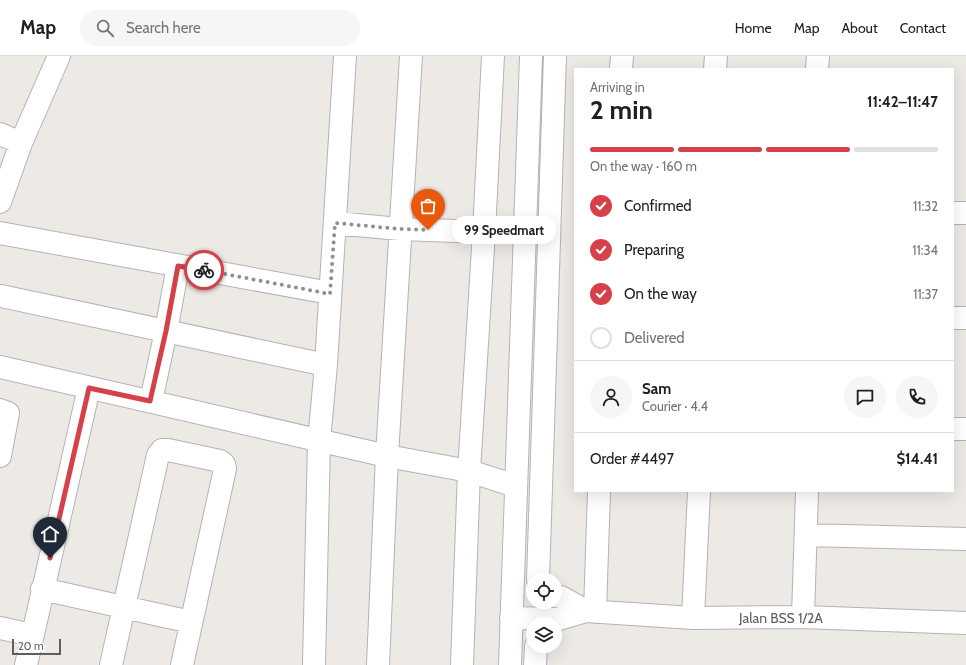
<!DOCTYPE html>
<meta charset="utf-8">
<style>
body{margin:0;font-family:Cabin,sans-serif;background:#f6f6f6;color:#202124;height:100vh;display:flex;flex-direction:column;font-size:15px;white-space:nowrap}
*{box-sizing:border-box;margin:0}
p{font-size:13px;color:#757577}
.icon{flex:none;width:22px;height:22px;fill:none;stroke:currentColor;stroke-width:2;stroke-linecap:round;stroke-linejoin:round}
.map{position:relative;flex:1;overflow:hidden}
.drawer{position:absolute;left:574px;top:12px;width:380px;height:424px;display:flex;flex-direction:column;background:#fff;border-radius:0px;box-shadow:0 4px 16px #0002}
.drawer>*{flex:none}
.buttons{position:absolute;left:526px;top:517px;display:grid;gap:8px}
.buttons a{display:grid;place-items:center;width:36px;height:36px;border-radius:50%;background:#fff;box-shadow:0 4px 16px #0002;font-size:20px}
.scale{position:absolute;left:12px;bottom:10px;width:49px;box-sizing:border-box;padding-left:4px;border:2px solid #5c6063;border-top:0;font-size:11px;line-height:14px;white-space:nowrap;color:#5c6063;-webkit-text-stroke:3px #fff;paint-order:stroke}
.pin{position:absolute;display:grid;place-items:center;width:34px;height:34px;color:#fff;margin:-41px -17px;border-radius:50% 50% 50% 0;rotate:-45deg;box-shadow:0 0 4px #0007}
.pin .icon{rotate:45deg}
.courier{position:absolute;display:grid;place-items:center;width:40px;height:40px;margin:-20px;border:3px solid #d64149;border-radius:50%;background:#fff;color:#222;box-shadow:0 1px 5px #0007}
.bubble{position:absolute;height:28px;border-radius:14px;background:#fff;box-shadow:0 4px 16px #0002;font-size:13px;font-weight:700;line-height:28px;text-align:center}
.headline em{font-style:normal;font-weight:700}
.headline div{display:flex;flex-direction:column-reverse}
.headline{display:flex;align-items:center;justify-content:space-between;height:68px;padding:0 16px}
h1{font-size:26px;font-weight:700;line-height:30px}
.bar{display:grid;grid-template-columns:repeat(4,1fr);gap:6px 4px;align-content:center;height:48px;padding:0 16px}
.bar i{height:5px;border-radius:3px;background:#e0e0e0}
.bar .current{background:#d64149}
.bar p{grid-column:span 4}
.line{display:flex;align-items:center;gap:10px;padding:0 16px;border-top:1px solid #e0e0e0}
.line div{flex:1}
.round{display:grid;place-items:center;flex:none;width:42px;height:42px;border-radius:21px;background:#f6f6f6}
ol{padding:0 16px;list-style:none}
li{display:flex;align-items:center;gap:12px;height:44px}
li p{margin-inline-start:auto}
li .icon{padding:4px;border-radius:50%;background:#d64149;color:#fff;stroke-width:4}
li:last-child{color:#757577}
li i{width:22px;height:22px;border:2px solid #e0e0e0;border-radius:50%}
header{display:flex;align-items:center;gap:24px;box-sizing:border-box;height:56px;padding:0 20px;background:#fff;border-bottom:1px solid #e0e0e0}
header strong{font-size:19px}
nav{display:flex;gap:22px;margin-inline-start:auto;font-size:14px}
.search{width:280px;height:36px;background:#f6f6f6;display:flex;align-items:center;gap:10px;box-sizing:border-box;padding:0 14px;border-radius:22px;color:#757577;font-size:15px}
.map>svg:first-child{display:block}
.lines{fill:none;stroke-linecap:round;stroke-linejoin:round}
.minor-casing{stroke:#b1b4b7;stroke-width:24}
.minor{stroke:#fff;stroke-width:22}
.done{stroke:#8f9090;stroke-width:4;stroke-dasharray:0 7.2}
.route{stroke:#d64149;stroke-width:5}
.labels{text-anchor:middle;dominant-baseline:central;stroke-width:3;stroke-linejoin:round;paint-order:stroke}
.street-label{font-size:14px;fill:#5c6063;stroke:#fff}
</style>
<header>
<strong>Map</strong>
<div class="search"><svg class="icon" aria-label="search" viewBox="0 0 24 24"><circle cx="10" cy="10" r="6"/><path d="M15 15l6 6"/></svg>Search here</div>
<nav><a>Home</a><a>Map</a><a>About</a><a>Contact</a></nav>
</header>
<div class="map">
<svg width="966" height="609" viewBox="0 0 966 609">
<rect width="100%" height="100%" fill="#ede9e4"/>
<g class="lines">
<defs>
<path id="minor" d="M 621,13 L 622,0
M 715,13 L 716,0
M 817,13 L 818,0
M 0,78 L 21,87
M 0,146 L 21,87 L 59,0
M 953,157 L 966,157
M 335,167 L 400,173 L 484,176
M 0,177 L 330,237
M 1,240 L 326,309
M 953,262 L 966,262
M 0,311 L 387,400 L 469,415 L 516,430
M 151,345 L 166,275 L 178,210
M 0,354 L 8,357 L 0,400
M 953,373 L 966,373
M 806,479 L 966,483
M 538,524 L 555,0
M 42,533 L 191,566
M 586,555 L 693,562 L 803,561 L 966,567
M 595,556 L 599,435
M 803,561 L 807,435
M 511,562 L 559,563 L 586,555 L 561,541 L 555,540
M 693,562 L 699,435
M 0,572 L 32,579
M 26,609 L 89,332
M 111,609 L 158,399 L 162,394 L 168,394 L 220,405 L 224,408 L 225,413 L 182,609
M 314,609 L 319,385 L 326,309 L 345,0
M 378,609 L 387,400 L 411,0
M 462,609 L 469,415 L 484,176 L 493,0
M 510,609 L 531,0
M 535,609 L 536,590"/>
</defs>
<use href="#minor" class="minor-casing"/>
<use href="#minor" class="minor"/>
</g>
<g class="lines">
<path class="done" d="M 204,214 L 330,238 L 335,167 L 400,173 L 428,174"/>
<path class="route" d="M 50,502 L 89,332 L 150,345 L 166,275 L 178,210 L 204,214"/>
</g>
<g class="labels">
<g class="street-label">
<text x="781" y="562">Jalan BSS 1/2A</text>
</g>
</g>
</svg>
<div class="buttons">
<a><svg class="icon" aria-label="locate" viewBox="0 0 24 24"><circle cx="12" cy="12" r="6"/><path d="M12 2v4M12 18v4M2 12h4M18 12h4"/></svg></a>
<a><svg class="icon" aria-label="layers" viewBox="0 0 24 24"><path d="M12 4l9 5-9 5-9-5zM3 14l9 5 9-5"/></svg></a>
</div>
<div class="scale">20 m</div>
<div class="pin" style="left:428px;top:174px;background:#ea580c"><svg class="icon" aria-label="bag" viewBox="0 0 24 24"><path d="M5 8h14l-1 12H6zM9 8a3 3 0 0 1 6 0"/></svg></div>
<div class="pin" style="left:50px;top:502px;background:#1f2937"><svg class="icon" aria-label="home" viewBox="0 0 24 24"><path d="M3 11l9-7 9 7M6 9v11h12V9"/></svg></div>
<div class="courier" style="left:204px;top:214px"><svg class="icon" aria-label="bike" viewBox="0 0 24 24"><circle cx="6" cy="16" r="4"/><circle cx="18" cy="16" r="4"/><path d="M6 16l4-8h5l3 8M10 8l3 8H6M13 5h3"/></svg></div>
<div class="bubble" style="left:452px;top:160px;width:104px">99 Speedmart</div>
<section class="drawer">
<div class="headline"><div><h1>2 min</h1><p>Arriving in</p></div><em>11:42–11:47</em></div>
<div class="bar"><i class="current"></i><i class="current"></i><i class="current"></i><i></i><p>On the way · 160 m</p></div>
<ol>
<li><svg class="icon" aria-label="check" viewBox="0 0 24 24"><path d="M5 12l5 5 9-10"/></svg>Confirmed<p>11:32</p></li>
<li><svg class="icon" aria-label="check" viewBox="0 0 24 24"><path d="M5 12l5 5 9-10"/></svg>Preparing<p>11:34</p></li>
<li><svg class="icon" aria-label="check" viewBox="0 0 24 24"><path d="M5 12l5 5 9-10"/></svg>On the way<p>11:37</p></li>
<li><i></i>Delivered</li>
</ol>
<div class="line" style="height:72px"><a class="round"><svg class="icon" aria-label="person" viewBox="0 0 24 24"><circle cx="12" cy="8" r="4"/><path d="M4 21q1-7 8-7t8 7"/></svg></a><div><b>Sam</b><p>Courier · 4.4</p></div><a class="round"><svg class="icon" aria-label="chat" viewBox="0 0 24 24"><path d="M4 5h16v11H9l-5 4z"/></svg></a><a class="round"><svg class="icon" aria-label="phone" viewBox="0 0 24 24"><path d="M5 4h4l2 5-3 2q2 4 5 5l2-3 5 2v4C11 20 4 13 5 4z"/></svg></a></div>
<div class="line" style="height:52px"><div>Order #4497</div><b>$14.41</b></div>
</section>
</div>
